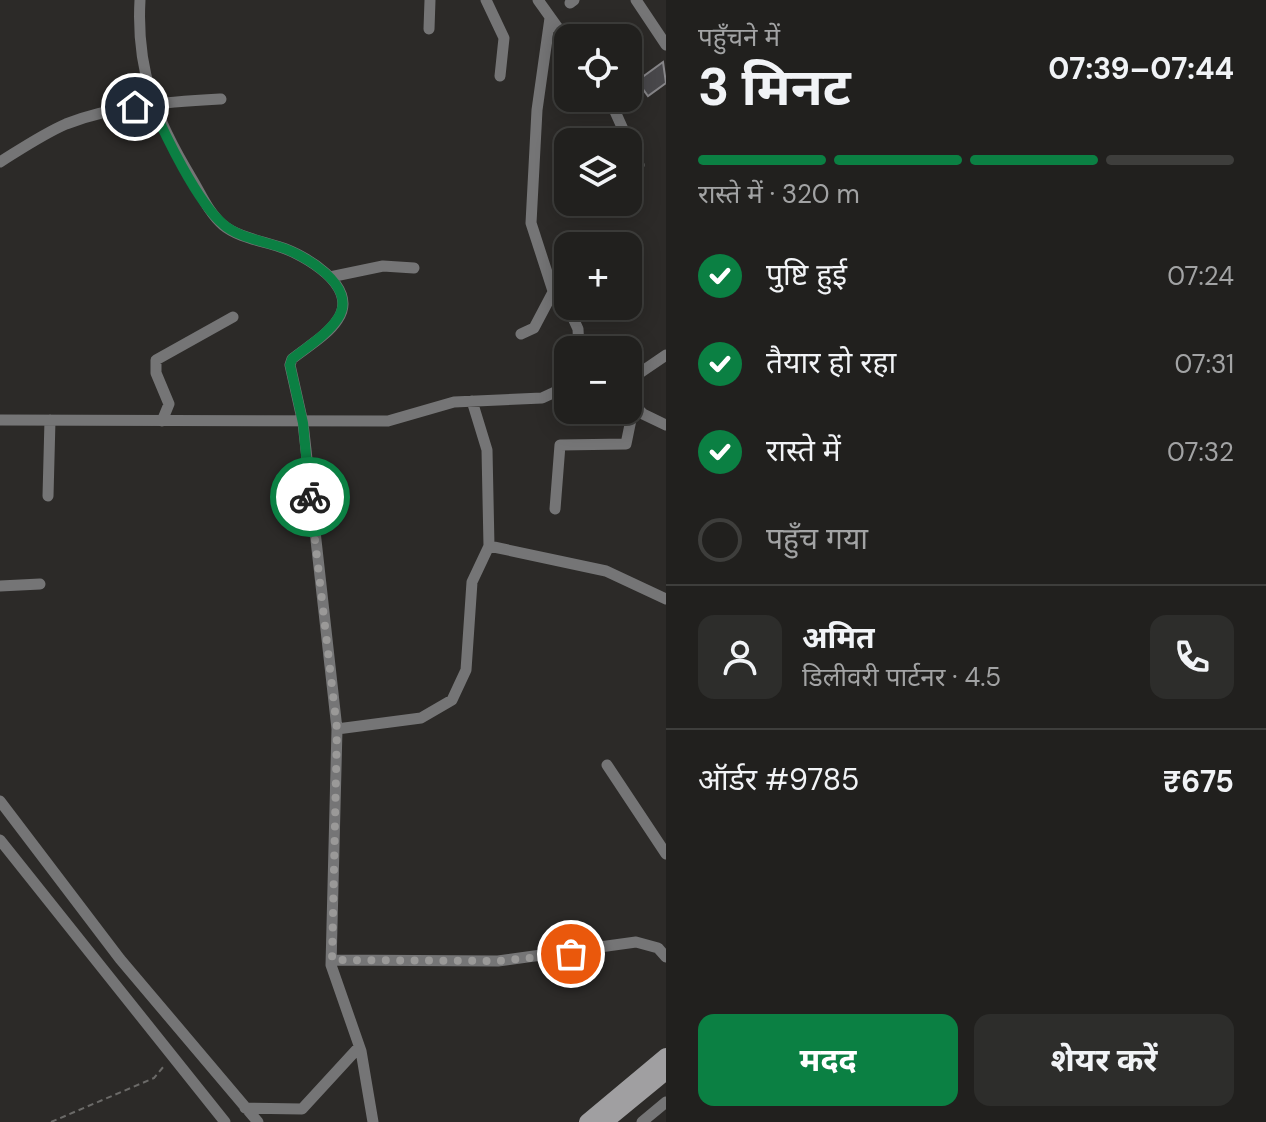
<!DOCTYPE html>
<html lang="hi">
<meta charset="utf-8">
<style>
body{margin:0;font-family:"DM Sans","Noto Sans Devanagari",sans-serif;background:#2d2d2b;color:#f1f3f6;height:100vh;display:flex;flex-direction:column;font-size:30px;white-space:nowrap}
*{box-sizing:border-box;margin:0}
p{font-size:26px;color:#a2a3a4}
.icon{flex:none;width:44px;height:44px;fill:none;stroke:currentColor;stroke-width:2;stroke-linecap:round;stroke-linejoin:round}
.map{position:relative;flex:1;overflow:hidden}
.details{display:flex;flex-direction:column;background:#21201e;width:600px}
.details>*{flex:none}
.controls{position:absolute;left:554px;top:24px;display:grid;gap:16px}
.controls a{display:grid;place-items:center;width:88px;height:88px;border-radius:16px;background:#21201e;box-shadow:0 4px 20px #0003,0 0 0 2px #3e3e3c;font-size:40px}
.pin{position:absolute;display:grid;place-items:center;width:68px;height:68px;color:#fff;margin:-34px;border:4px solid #fff;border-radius:50%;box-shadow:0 2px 8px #0007}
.courier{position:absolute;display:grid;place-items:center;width:80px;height:80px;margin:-40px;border:6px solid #0b8043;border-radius:50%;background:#fff;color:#222;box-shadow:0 2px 10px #0007}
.head em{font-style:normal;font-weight:700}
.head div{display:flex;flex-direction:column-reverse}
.head{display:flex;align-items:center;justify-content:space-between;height:136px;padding:0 32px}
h1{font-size:52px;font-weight:700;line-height:60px}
.bar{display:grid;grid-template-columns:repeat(4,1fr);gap:12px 8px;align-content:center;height:96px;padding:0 32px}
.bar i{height:10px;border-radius:6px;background:#3e3e3c}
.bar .selected{background:#0b8043}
.bar p{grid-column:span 4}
.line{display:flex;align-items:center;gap:20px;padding:0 32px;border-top:2px solid #3e3e3c}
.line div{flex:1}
.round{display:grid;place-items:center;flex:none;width:84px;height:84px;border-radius:16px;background:#2d2d2b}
ol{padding:0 32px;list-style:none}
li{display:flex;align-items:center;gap:24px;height:88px}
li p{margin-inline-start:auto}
li .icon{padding:8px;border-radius:50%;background:#0b8043;color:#fff;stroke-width:4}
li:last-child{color:#a2a3a4}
li i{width:44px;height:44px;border:4px solid #3e3e3c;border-radius:50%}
.cta{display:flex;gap:16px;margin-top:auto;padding:16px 32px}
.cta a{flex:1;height:92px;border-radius:16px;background:#0b8043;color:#fff;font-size:32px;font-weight:700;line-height:92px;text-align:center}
.cta a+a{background:#2d2d2b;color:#f1f3f6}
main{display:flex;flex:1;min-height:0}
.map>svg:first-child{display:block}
.building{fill:#49484b;stroke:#878689;stroke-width:2}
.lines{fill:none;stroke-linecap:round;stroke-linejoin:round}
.path{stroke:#6b6a68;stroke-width:2;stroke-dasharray:6 4;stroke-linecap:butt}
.street{stroke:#757576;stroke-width:11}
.secondary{stroke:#a09fa1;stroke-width:16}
.done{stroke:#9a9998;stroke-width:8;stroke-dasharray:0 14.4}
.route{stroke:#0b8043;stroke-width:10}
</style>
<main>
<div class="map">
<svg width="666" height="1122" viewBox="0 0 666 1122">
<rect width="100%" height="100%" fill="#2c2a28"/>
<path class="building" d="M 663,62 L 666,83 L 648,96 L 637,81 Z"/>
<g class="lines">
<path class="path" d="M 51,1122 L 154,1078 L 164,1066"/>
<path class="street" d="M 140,0 C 136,71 156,120 192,179 C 201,194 209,213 223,225 C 237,237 262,241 280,247 C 303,254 360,286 338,319 C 328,335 307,347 292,359 L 290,365 L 303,423 L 337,729 L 331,965 L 361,1051 L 373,1122
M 486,0 L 504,38 L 500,76
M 538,0 L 568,42
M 636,0 L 666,45
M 570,3 L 574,0
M 550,18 L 537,110 L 531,223 L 554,294 L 568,307 L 578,329 L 579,350
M 429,29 L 430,0
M 609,98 L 639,165
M 0,162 C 21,149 43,134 66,124 C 115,105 169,102 221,99
M 330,277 L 383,266 L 414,268
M 521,334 L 534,328 L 553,292
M 628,381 L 666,355
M 628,399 L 643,414 L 666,425
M 472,401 L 487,450 L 489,546 L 606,571 L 666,599
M 0,420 L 388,421 L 454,402 L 542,398 L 568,386
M 162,421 L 169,404 L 156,373 L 156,360 L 233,317
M 48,496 L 50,420
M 555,509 L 560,445 L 626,444 L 634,405
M 0,586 L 40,584
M 337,729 L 421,718 L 452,700 L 466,670 L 472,582 L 489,546
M 607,765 L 666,854
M 0,801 L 120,959 L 258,1122
M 0,840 L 225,1122
M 332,960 L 498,961 L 636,942 L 658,948 L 666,957
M 245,1108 L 302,1109 L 359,1047
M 642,1122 L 666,1102"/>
<path class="secondary" d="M 587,1122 L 666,1056
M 605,1122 L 666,1072"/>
</g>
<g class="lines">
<path class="done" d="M 310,497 L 337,729 L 332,960 L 498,961 L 571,954"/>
<path class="route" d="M 135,107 L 151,103 C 165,135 197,202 223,224 C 237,237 262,241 280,247 C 303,254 359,286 338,318 C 328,334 307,347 292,359 L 290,365 L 303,423 L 310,497"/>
</g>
</svg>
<div class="controls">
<a><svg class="icon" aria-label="locate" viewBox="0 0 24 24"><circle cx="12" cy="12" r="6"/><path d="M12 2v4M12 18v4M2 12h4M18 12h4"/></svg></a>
<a><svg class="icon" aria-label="layers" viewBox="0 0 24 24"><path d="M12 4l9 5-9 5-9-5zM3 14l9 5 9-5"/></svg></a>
<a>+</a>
<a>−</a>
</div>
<div class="pin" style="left:571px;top:954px;background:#ea580c"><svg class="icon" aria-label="bag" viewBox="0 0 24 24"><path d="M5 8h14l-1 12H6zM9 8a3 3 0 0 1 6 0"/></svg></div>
<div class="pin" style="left:135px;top:107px;background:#1f2937"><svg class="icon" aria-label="home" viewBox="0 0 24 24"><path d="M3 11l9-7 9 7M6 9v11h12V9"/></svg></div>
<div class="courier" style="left:310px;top:497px"><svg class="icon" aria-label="bike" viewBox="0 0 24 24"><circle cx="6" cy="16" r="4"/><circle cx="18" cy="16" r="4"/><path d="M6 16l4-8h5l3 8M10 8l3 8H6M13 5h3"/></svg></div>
</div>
<section class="details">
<div class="head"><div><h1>3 मिनट</h1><p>पहुँचने में</p></div><em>07:39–07:44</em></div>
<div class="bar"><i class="selected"></i><i class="selected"></i><i class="selected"></i><i></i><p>रास्ते में · 320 m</p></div>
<ol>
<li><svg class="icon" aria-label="check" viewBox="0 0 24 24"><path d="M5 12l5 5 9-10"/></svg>पुष्टि हुई<p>07:24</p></li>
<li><svg class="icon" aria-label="check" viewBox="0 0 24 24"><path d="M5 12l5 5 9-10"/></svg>तैयार हो रहा<p>07:31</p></li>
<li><svg class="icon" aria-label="check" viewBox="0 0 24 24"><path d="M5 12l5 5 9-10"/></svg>रास्ते में<p>07:32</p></li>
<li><i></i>पहुँच गया</li>
</ol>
<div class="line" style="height:144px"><a class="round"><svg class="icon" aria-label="person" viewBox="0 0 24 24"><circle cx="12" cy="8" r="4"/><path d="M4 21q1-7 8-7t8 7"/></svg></a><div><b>अमित</b><p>डिलीवरी पार्टनर · 4.5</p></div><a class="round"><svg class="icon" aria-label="phone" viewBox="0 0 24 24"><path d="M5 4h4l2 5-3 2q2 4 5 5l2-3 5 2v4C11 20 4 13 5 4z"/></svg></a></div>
<div class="line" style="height:104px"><div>ऑर्डर #9785</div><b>₹675</b></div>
<div class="cta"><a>मदद</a><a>शेयर करें</a></div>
</section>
</main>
